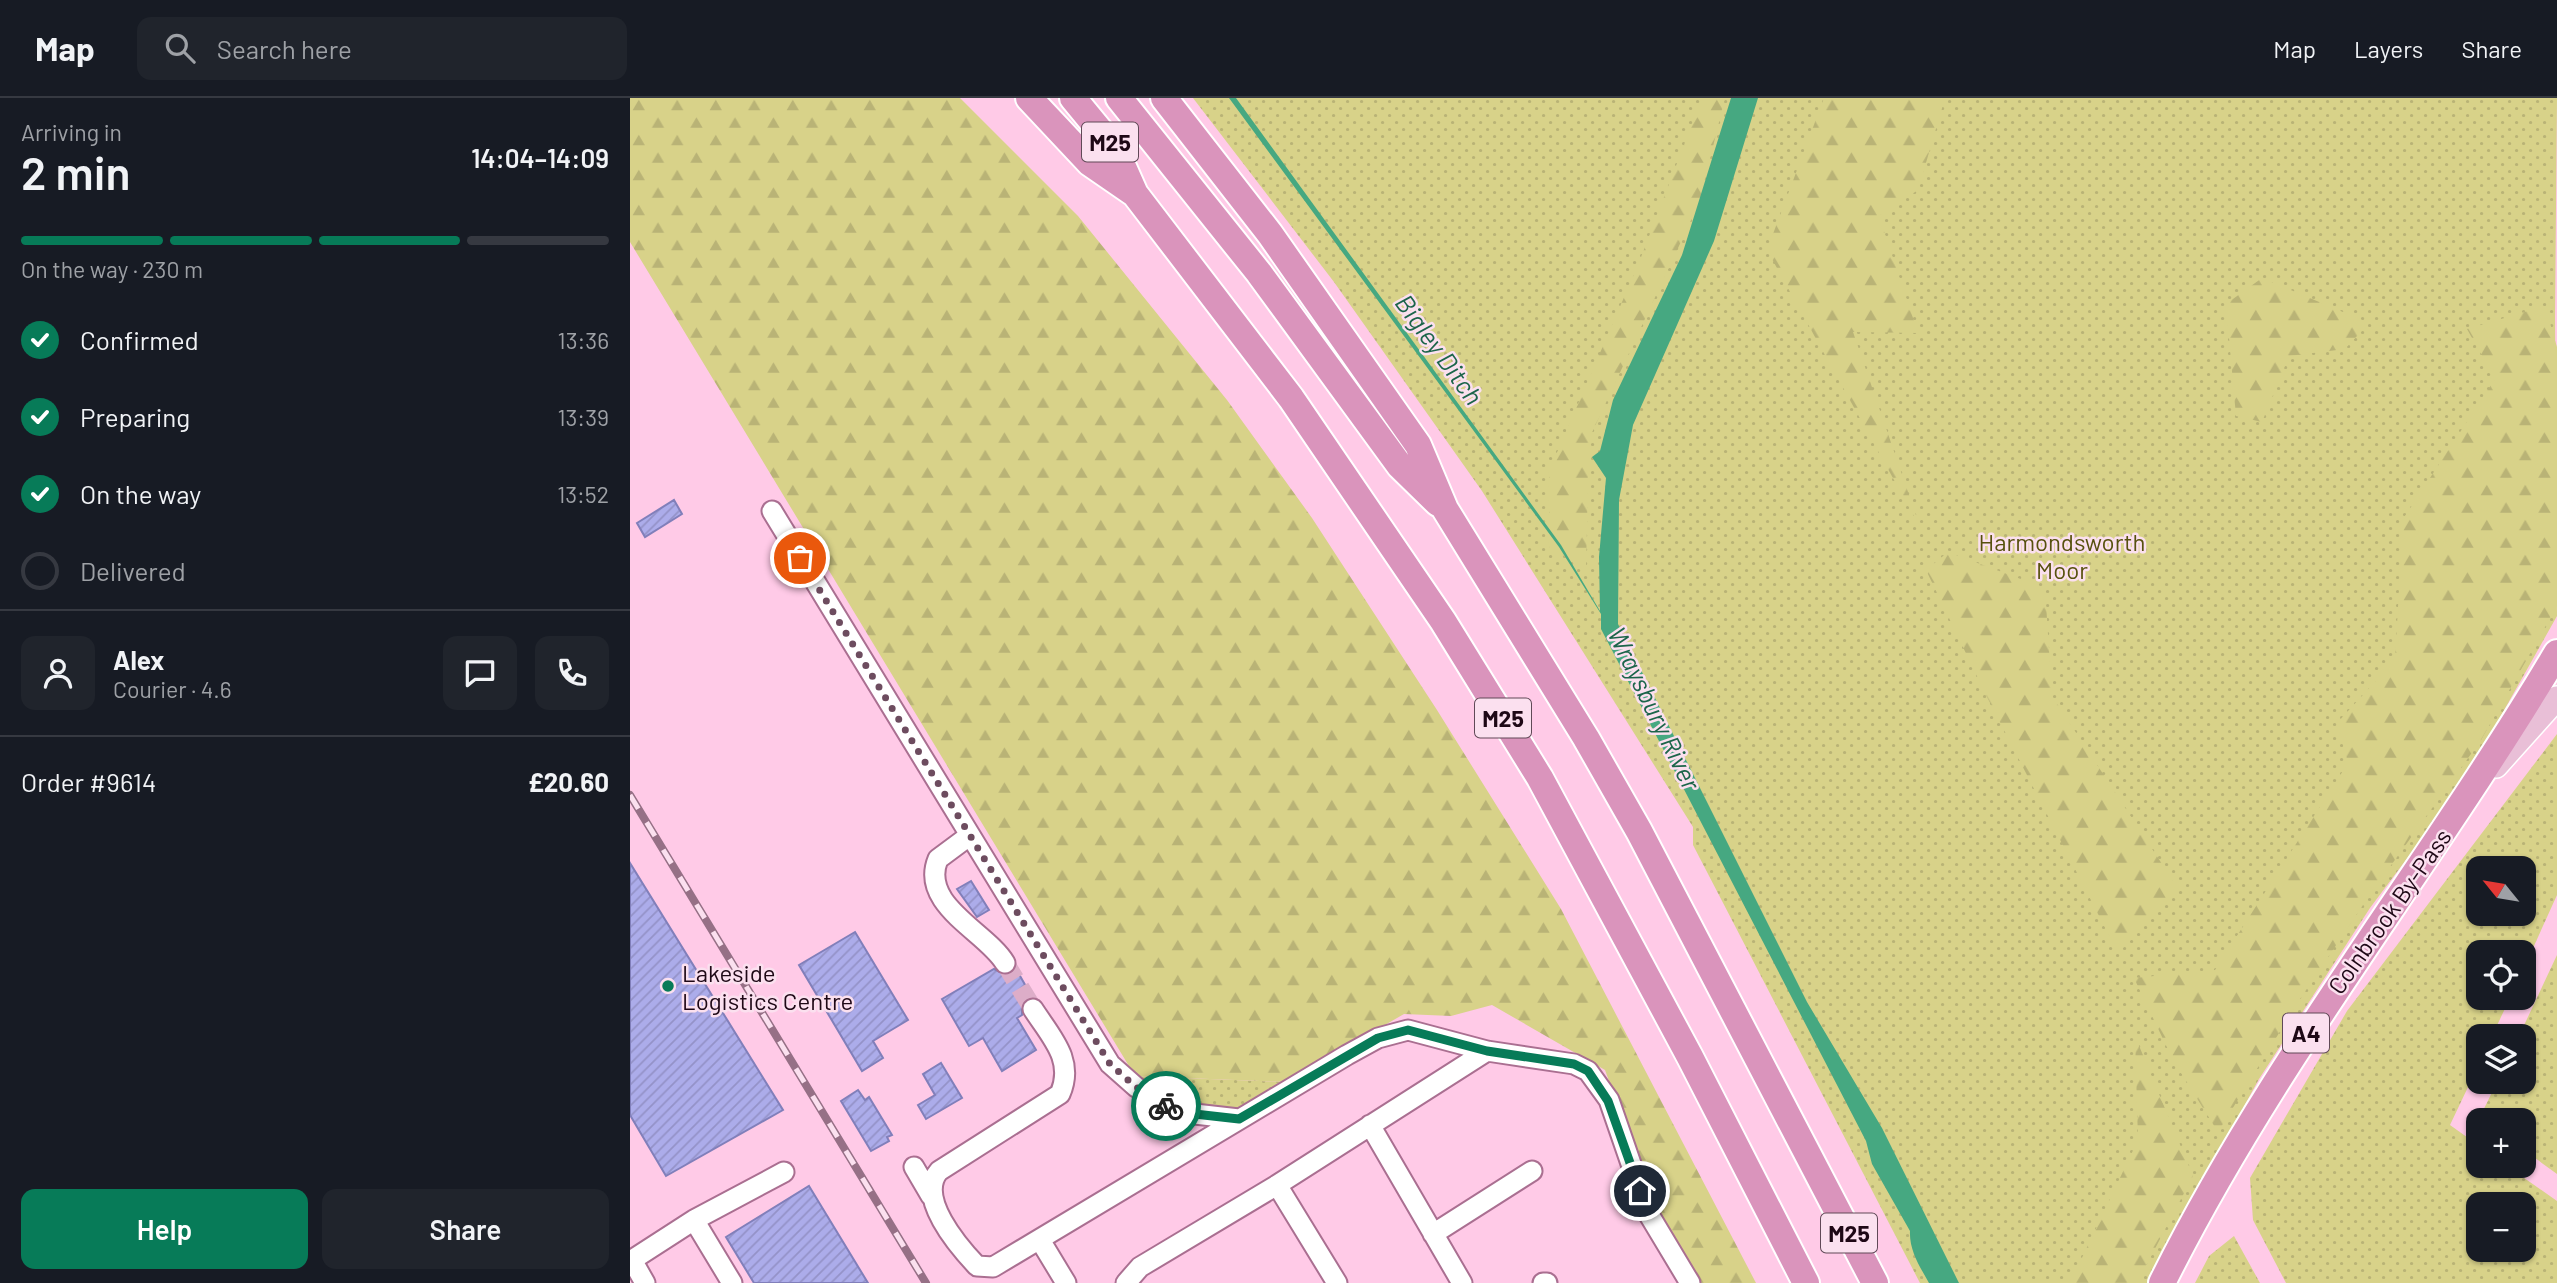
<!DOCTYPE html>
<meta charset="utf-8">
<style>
body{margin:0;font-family:Barlow,sans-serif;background:#20242c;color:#f1f3f6;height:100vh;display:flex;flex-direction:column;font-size:26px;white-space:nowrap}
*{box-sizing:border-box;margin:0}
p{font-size:23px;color:#9ea1a6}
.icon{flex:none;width:38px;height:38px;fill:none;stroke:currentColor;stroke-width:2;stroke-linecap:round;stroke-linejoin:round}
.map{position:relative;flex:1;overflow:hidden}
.panel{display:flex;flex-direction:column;background:#171b24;width:630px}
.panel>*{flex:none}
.needle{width:46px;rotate:300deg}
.tools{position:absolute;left:1836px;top:758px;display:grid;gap:14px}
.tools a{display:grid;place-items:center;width:70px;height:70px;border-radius:14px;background:#171b24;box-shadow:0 2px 5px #0004;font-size:35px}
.pin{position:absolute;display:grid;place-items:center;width:60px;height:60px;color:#fff;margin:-30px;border:4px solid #fff;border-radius:50%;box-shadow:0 2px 7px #0007}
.courier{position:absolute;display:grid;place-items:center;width:70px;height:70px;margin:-35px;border:5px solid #077b58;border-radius:50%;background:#fff;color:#222;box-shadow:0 2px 9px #0007}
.summary em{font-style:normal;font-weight:600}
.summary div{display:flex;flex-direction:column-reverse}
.summary{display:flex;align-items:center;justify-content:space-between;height:119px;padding:0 21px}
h1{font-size:46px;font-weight:600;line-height:52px}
.bar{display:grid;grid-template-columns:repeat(4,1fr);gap:10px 7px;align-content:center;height:84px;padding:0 21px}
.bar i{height:9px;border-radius:5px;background:#363941}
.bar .on{background:#077b58}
.bar p{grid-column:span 4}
.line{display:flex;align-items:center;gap:18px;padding:0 21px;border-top:2px solid #363941}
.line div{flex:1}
.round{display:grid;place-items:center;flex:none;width:74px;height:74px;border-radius:14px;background:#20242c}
ol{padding:0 21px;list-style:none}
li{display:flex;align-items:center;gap:21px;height:77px}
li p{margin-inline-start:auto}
li .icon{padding:7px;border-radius:50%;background:#077b58;color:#fff;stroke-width:4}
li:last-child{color:#9ea1a6}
li i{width:38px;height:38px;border:4px solid #363941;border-radius:50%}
.primary-button{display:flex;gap:14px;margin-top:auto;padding:14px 21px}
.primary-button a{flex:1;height:80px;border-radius:14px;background:#077b58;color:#fff;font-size:28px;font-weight:600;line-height:80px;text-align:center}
.primary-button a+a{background:#20242c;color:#f1f3f6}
header{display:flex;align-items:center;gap:42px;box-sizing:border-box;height:98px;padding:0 35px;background:#171b24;border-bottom:2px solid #363941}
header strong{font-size:33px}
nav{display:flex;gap:38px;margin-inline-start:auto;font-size:24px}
.search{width:490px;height:63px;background:#20242c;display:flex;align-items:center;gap:18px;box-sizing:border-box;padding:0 24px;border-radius:14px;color:#9ea1a6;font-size:26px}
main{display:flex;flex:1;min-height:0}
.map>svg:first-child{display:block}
.grass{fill:url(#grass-dots);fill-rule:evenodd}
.forest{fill:url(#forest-firs)}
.water{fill:#46a881}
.building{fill:url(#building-hatch);stroke:#817fba;stroke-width:2}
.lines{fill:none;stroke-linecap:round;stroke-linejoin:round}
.minor-tunnel{stroke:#ddadc8;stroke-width:19;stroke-dasharray:19 10;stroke-linecap:butt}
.minor-casing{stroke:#aa6f91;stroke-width:23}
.major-casing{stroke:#fff;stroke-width:26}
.highway-casing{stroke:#fff;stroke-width:30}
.minor{stroke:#fff;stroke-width:19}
.major{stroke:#e9bfd7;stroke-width:23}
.highway{stroke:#da94bc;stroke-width:26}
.rail-casing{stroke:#967086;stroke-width:8}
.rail{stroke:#fbe0ef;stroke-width:5;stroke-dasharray:16;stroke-linecap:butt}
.done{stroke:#6d4c5f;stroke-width:7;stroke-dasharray:0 12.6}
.route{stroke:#077b58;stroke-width:9}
.poi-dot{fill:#077b58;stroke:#fbe0ef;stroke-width:2.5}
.labels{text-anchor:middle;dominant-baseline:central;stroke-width:5;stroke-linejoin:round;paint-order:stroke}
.shield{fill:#fbe0ef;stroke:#604957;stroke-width:2}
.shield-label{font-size:23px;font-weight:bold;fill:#1e0816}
.park-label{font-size:24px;fill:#57510e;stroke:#fbe0ef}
.street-label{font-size:24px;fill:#1e0816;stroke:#fbe0ef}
.poi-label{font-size:24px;fill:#1e0816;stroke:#fbe0ef;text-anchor:start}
.water-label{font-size:26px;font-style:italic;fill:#1c654a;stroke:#fbe0ef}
</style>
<header>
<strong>Map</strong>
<div class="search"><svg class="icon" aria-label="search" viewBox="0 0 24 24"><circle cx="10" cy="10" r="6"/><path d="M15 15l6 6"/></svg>Search here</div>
<nav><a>Map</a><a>Layers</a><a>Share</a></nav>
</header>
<main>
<section class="panel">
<div class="summary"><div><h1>2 min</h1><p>Arriving in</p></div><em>14:04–14:09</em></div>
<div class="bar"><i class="on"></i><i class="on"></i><i class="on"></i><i></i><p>On the way · 230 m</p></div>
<ol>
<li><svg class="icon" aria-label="check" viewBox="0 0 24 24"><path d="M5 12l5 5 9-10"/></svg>Confirmed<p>13:36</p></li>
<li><svg class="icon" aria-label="check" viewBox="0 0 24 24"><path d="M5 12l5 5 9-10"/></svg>Preparing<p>13:39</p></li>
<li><svg class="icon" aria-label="check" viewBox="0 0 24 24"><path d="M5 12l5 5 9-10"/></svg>On the way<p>13:52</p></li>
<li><i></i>Delivered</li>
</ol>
<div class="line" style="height:126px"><a class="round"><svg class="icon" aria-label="person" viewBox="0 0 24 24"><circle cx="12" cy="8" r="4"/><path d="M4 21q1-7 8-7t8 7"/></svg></a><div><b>Alex</b><p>Courier · 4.6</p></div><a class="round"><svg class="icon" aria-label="chat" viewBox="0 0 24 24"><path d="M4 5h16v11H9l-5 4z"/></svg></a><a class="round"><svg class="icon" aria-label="phone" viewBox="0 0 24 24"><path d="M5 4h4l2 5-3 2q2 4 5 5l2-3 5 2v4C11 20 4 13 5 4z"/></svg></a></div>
<div class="line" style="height:91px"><div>Order #9614</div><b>£20.60</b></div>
<div class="primary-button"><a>Help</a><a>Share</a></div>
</section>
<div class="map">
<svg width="1927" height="1185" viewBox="0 0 1927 1185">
<defs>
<pattern id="grass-dots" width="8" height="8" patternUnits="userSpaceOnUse" patternTransform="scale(1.75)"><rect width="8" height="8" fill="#d8d289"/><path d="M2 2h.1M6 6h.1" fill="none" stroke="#b9b376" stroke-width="1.8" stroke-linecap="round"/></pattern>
<pattern id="forest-firs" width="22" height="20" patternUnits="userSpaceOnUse" patternTransform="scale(1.75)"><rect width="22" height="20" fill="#d8d289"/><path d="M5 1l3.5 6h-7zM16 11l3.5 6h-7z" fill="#b9b376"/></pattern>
<pattern id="building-hatch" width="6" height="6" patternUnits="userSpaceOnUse" patternTransform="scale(1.75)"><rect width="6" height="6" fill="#acacea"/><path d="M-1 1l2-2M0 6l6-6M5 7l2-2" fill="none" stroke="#9492c8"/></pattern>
</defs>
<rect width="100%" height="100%" fill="#ffcae7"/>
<path class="grass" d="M 563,0 L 1927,0 L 1925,219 L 1927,518 L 1832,687 L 1740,810 L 1629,981 L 1517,1185 L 1290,1185 L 1063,747 L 1063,729 L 852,393 L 704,184 Z
M 1927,636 L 1927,797 L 1894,870 L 1894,854 L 1848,854 L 1848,900 L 1880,900 L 1862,938 L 1848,938 L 1848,968 L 1820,1027 L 1848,1047 L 1848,1068 L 1877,1068 L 1927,1103 L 1927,1185 L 1656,1185 L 1623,1122 L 1620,1080 L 1717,913 ZM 1894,770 L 1894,816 L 1848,816 L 1848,770 ZM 1894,1106 L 1894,1152 L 1848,1152 L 1848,1106 Z
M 1927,857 L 1927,1076 L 1894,1052 L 1894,1022 L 1849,1021 L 1867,984 L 1894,984 L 1894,938 L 1889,938 Z
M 505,978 L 656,984 L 607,1014 L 549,1008 Z
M 1604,1138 L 1630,1185 L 1565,1185 L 1579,1158 Z"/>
<path class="forest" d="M 0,0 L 330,0 L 448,118 L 597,302 L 682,420 L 807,612 L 931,811 L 1126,1185 L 1071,1185 L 1023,1103 L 975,972 L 862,907 L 821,918 L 774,916 L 656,984 L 505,978 L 0,144 Z
M 1072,0 L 1095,0 L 1069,105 L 959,341 L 956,471 L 919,449 L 919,373 L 1008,167 Z
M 1194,0 L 1315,0 L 1288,92 L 1249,118 L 1288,235 L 1223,234 L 1290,429 L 1137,152 Z
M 1632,180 L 1739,225 L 1715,251 L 1659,258 L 1632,324 L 1606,318 L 1596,206 Z
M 1915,208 L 1927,249 L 1927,508 L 1851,642 L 1739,798 L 1670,901 L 1588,1034 L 1543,962 L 1504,880 L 1585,872 L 1718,665 L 1707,625 L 1765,562 L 1773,421 L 1865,281 L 1837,231 Z
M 1318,454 L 1415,490 L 1422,598 L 1549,792 L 1488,855 L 1355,595 L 1296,472 Z
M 1505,938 L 1563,1078 L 1507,1185 L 1440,1185 L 1508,1042 Z"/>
<path class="water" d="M 599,0 L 606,0 L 931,447 L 970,513 L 969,459 L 976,380 L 962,359 L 970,353 L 983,302 L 1052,157 L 1101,0 L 1128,0 L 1084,143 L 1003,327 L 989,402 L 988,526 L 1177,904 L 1252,1030 L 1329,1185 L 1299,1185 C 1290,1169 1279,1152 1280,1133 L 1242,1066 L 1236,1043 L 971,531 L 971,516 L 929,449 Z"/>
<path class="building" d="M 44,402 L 52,416 L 15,439 L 7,425 Z
M 0,765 L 153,1012 L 36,1078 L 0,1017 Z
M 341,783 L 359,812 L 347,819 L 327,791 Z
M 225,834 L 278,922 L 243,943 L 253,960 L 232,973 L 169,867 Z
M 364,871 L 376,877 L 386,871 L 402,899 L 392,905 L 392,917 L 387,920 L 406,952 L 372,973 L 353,940 L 339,948 L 312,901 Z
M 311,965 L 332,1000 L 296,1021 L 288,1007 L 305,997 L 293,976 Z
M 228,992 L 235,1002 L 239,999 L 262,1037 L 257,1039 L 259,1043 L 241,1053 L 211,1003 Z
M 179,1088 L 238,1185 L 124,1185 L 96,1139 Z"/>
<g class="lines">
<path class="minor-tunnel" d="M 375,865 L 403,911"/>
<defs>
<path id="minor" d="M 142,413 L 480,966 L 506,989 L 547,1014 L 609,1021
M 339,738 L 308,761 C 289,807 357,834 375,865
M 403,911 C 421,939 445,962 430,996 L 309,1073 C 286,1099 328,1148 347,1168 L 363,1169 L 717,957 L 748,940 L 778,932 L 857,953 L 944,966 L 958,973 L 979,1002 L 1018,1115 L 1060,1185
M 740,1027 L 832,1185
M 284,1069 L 301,1098
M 803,1136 L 902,1073
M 410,1142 L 436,1185
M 15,1185 L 2,1162 L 64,1122
M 102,1185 L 64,1122 L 154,1074
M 496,1185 L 510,1169 L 647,1087
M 707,1185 L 647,1087 L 857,953
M 913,1185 L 917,1185"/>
<path id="major" d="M 1866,668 L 1927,600"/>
<path id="highway" d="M 399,0 L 460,65 L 505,96
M 443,0 L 485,51 L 505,96 L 661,300 L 813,523 L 910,680 L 1060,959 L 1176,1185
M 489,0 L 629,175 L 770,368 L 808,405
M 534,0 L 640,136 L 788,347 L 815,411 L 956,640 L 1009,733 L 1245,1185
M 1532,1185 C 1643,962 1800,768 1927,555"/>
</defs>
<use href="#minor" class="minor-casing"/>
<use href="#major" class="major-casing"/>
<use href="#highway" class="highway-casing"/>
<use href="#minor" class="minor"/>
<use href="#major" class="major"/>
<use href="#highway" class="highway"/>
<defs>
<path id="rail" d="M 0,697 L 296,1185"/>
</defs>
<use href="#rail" class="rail-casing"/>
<use href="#rail" class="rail"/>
</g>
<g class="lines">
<path class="done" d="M 170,460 L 480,966 L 506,989 L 536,1008"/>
<path class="route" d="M 536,1008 L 547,1014 L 609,1021 L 748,940 L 778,932 L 857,953 L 944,966 L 958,973 L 978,1003 L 1010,1093"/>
</g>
<circle class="poi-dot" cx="38" cy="888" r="7"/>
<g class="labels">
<g class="shield">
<rect x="452" y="24.5" width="56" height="39" rx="5"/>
<rect x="845" y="600.5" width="56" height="39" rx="5"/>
<rect x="1653" y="915.5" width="46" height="39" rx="5"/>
<rect x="1191" y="1115.5" width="56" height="39" rx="5"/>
</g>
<g class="shield-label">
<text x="480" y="44">M25</text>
<text x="873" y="620">M25</text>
<text x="1676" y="935">A4</text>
<text x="1219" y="1135">M25</text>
</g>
<g class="park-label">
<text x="1432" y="443">Harmondsworth<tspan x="1432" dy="28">Moor</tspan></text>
</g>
<g class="street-label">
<text transform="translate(1759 813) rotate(-55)">Colnbrook By-Pass</text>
</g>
<g class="poi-label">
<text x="52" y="874">Lakeside<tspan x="52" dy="28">Logistics Centre</tspan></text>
</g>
<g class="water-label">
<text transform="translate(810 251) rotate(54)">Bigley Ditch</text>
<text transform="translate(1025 610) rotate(64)">Wraysbury River</text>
</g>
</g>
</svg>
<div class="tools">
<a><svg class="needle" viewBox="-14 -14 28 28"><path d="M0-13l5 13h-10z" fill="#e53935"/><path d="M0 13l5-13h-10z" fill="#9ea1a6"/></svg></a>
<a><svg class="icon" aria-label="locate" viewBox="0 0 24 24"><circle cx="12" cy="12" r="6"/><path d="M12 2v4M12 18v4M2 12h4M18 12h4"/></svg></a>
<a><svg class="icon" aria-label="layers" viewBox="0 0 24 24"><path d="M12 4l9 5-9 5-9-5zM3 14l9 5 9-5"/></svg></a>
<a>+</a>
<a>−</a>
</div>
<div class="pin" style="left:170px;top:460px;background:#ea580c"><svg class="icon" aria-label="bag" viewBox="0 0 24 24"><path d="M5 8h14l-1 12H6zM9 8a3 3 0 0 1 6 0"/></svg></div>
<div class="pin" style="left:1010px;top:1093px;background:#1f2937"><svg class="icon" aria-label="home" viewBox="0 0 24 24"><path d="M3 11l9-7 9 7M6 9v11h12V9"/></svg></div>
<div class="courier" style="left:536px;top:1008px"><svg class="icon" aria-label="bike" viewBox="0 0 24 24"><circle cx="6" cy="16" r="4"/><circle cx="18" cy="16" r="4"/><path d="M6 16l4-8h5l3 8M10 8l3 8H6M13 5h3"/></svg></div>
</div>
</main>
